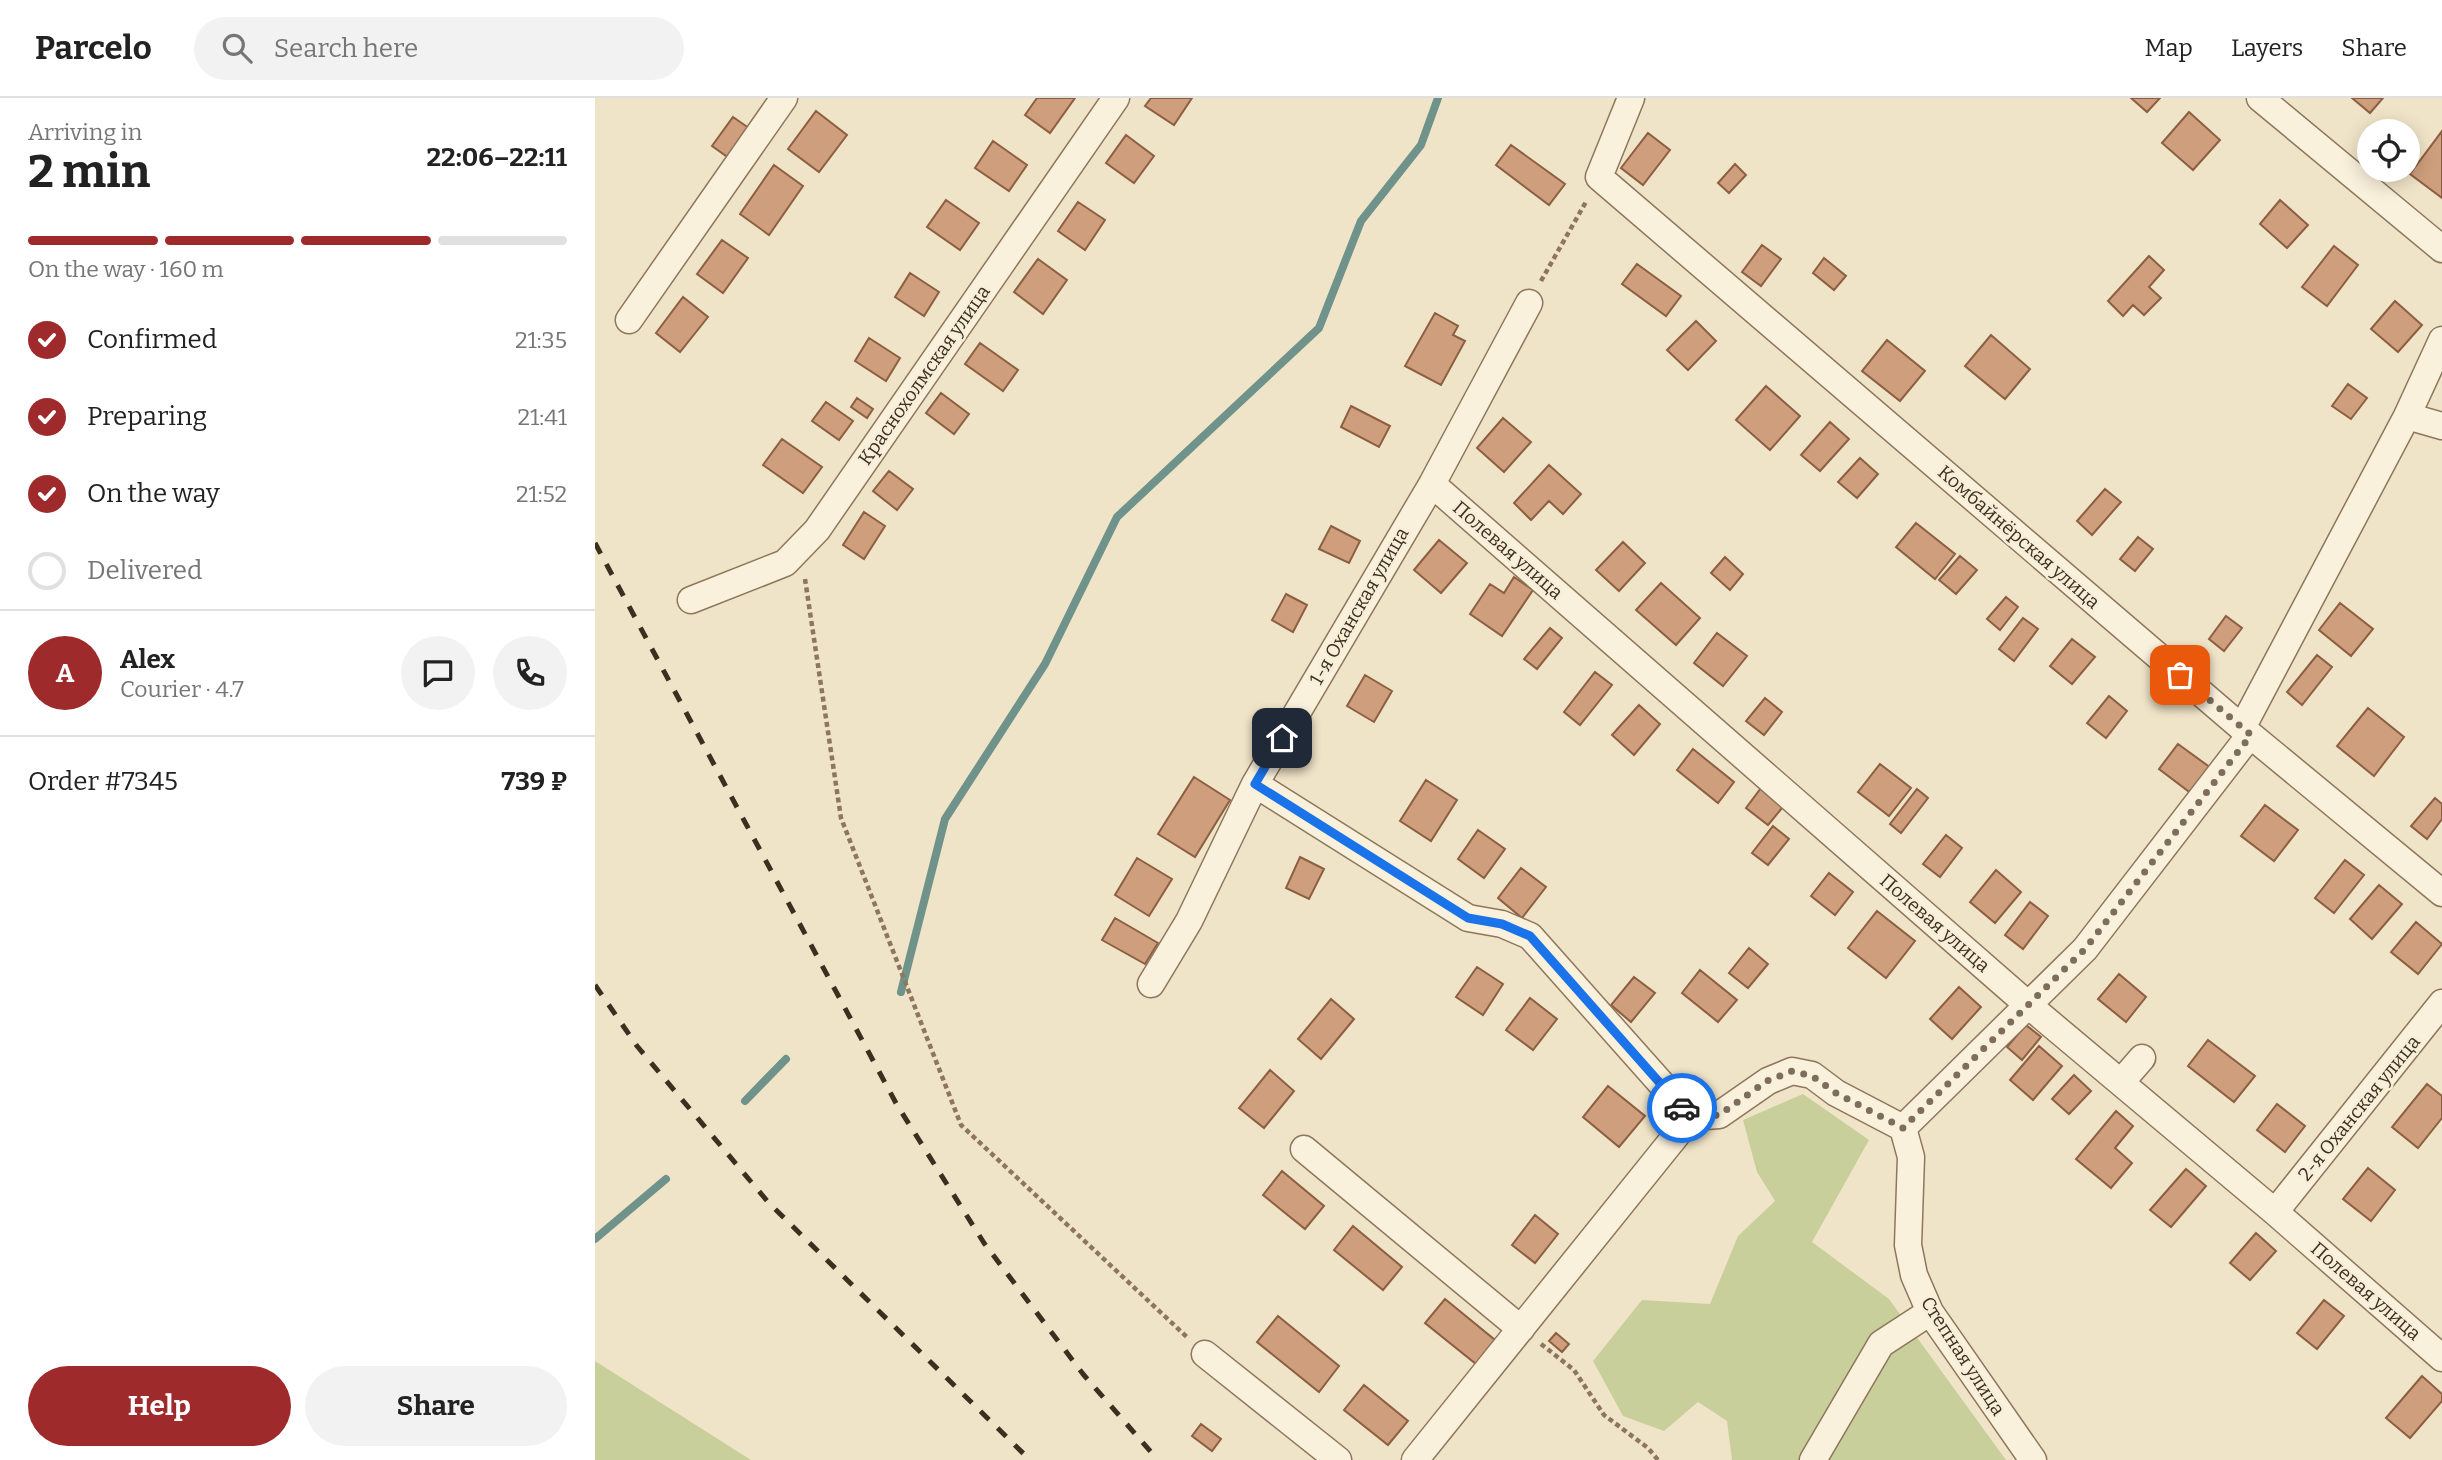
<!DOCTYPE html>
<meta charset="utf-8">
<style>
body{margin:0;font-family:Bitter,serif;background:#f2f2f2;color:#222;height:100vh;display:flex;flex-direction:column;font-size:26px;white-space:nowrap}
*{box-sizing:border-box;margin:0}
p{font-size:23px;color:#767676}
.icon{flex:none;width:38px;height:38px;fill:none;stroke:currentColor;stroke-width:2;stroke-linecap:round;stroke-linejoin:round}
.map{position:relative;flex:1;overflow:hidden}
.details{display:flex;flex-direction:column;background:#fff;width:595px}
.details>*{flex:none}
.buttons{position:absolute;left:1762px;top:21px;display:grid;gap:14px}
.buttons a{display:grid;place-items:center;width:63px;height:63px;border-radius:50%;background:#fff;box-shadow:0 4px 18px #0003;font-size:35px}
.pin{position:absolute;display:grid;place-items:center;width:60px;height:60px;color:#fff;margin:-30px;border-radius:14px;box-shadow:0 4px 10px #0006}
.courier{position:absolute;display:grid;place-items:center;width:70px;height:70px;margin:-35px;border:5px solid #1a73e8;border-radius:50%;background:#fff;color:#222;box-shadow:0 2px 9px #0007}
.overview em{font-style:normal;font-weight:700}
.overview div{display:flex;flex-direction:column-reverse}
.overview{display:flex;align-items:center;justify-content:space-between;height:119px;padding:0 28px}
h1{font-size:46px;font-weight:700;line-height:52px}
.bar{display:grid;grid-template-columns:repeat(4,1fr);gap:10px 7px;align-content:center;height:84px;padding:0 28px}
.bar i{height:9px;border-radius:5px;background:#e0e0e0}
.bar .current{background:#9e2a2b}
.bar p{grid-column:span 4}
.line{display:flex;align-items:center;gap:18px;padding:0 28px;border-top:2px solid #e0e0e0}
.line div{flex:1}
.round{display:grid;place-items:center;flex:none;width:74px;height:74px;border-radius:37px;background:#f2f2f2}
ol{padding:0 28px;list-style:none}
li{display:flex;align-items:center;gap:21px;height:77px}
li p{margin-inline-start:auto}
li .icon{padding:7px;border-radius:50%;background:#9e2a2b;color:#fff;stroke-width:4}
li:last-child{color:#767676}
li i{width:38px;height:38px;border:4px solid #e0e0e0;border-radius:50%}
.primary-button{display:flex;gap:14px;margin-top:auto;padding:14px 28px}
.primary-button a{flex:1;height:80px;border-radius:42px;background:#9e2a2b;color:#fff;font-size:28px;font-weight:700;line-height:80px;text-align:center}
.primary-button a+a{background:#f2f2f2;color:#222}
header{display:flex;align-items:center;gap:42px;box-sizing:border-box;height:98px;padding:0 35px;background:#fff;border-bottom:2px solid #e0e0e0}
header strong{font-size:33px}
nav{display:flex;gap:38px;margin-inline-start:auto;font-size:24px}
.search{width:490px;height:63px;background:#f2f2f2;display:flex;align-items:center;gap:18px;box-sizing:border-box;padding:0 24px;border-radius:38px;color:#767676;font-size:26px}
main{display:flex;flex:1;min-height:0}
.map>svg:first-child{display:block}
.green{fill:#c9cf9b}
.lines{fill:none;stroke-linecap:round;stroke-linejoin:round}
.stream{stroke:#6f938a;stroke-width:8}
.building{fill:#cf9f7d;stroke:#8d5f41;stroke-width:2}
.minor-casing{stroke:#8d765c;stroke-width:29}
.path{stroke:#8d765c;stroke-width:4.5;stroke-dasharray:5 3.5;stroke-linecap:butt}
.minor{stroke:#faf1dc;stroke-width:26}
.rail{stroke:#3d2e20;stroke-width:5;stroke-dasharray:12 12;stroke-linecap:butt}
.done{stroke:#7c6e5b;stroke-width:7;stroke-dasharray:0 12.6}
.route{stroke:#1a73e8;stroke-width:9}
.labels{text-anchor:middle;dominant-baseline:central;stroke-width:5;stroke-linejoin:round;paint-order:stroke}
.street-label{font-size:19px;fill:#3d2e20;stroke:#f7eed8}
</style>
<header>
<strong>Parcelo</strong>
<div class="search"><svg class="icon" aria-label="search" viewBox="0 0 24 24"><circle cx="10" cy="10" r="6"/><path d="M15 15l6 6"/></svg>Search here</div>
<nav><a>Map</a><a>Layers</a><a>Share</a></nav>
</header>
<main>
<section class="details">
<div class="overview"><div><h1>2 min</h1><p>Arriving in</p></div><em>22:06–22:11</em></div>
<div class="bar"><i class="current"></i><i class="current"></i><i class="current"></i><i></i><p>On the way · 160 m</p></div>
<ol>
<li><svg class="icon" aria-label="check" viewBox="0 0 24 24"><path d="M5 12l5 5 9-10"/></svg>Confirmed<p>21:35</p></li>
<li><svg class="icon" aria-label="check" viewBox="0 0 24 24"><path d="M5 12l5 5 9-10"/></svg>Preparing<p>21:41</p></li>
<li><svg class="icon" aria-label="check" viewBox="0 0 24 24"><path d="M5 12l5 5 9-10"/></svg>On the way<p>21:52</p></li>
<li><i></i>Delivered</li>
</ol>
<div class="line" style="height:126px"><b class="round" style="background:#9e2a2b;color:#fff">A</b><div><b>Alex</b><p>Courier · 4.7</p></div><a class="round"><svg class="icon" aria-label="chat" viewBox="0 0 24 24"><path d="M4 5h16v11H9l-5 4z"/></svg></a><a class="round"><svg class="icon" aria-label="phone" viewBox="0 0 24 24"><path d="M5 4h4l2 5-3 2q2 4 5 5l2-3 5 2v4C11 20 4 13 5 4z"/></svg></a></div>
<div class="line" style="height:91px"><div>Order #7345</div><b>739 ₽</b></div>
<div class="primary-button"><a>Help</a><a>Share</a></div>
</section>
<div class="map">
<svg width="1847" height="1362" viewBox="0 0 1847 1362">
<rect width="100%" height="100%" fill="#f0e4c8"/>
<path class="green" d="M 1208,996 L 1274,1042 L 1217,1144 L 1294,1201 L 1411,1362 L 1137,1362 L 1132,1323 L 1103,1304 L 1069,1333 L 1028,1318 L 998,1263 L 1047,1202 L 1115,1206 L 1143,1138 L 1180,1103 L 1162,1074 L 1148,1022 Z
M 0,1263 L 156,1362 L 0,1362 Z"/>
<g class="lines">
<path class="stream" d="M 306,894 L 350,721 L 450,566 L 522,419 L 724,230 L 766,123 L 826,47 L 843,0
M 150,1003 L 191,961
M 0,1141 L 71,1081"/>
</g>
<path class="building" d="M 442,0 L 480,0 L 455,35 L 430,17 Z
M 556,0 L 597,0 L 579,27 L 550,8 Z
M 1536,0 L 1565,0 L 1552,14 Z
M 1757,0 L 1788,0 L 1775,15 Z
M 221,13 L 252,37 L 224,74 L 193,51 Z
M 1594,14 L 1625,42 L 1598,72 L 1567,45 Z
M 138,19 L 161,35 L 141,65 L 117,48 Z
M 1847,33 L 1847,100 L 1815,76 Z
M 1053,35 L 1075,52 L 1048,87 L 1026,70 Z
M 531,37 L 559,58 L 539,85 L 511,65 Z
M 398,43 L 432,67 L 414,93 L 380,70 Z
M 916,47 L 970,86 L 954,107 L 901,67 Z
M 1140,66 L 1151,77 L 1134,95 L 1123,85 Z
M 179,67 L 208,88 L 174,137 L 145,116 Z
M 351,102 L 384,125 L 365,152 L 332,129 Z
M 1685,102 L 1713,127 L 1692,150 L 1665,126 Z
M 483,104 L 510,122 L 490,152 L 463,133 Z
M 127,142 L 153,160 L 128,195 L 102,176 Z
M 1167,147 L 1186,161 L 1166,188 L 1147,174 Z
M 1739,148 L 1763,167 L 1732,208 L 1707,189 Z
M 1554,158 L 1569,172 L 1554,189 L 1566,200 L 1549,217 L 1538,207 L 1528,218 L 1513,203 Z
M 1229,160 L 1251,178 L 1239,192 L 1218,175 Z
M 443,161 L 472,182 L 448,216 L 419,194 Z
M 1042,166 L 1086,198 L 1071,218 L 1027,186 Z
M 315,175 L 344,194 L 329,218 L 300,199 Z
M 88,199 L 113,219 L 85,254 L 61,235 Z
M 1800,203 L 1827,227 L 1803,254 L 1776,231 Z
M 840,215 L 863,228 L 858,237 L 870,243 L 846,287 L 810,268 Z
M 1101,223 L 1121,243 L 1093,272 L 1072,252 Z
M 1396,237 L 1435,271 L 1410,301 L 1370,268 Z
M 274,240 L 305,260 L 291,283 L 260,263 Z
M 1292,242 L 1330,273 L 1305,303 L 1267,273 Z
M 385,245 L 423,272 L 408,293 L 370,266 Z
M 1753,286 L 1772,300 L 1756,321 L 1737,308 Z
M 1171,288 L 1205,318 L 1175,352 L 1141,322 Z
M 346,295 L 374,316 L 359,336 L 331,315 Z
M 262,300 L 278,311 L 272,320 L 256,309 Z
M 231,304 L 258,323 L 244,342 L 217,323 Z
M 756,308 L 795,328 L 784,349 L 746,329 Z
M 908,320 L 936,344 L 909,374 L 882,350 Z
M 1235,324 L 1254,341 L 1225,373 L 1206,357 Z
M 187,341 L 227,369 L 208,395 L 168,367 Z
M 1265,360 L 1283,376 L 1262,400 L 1243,384 Z
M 954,367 L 986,396 L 968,416 L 954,403 L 936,422 L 919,405 Z
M 294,373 L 318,391 L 302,412 L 278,393 Z
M 1510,391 L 1526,404 L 1497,437 L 1482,423 Z
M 269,414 L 290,428 L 269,461 L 248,447 Z
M 1321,425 L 1360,456 L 1340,481 L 1301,449 Z
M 736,428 L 765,443 L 754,465 L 724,451 Z
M 1543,439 L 1558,451 L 1540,473 L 1525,461 Z
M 844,442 L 872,465 L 846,495 L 819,472 Z
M 1028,444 L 1050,465 L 1024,493 L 1001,472 Z
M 1365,458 L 1382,472 L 1361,496 L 1344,482 Z
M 1130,459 L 1148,476 L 1135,492 L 1116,475 Z
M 919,479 L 938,492 L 907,538 L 875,516 L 895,486 L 909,495 Z
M 1066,485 L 1105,520 L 1081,547 L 1041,512 Z
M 691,496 L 712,507 L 698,534 L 677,522 Z
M 1411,499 L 1423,509 L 1405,532 L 1392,521 Z
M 1745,505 L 1778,531 L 1756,558 L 1724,532 Z
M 1631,518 L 1647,530 L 1629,553 L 1614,541 Z
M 1428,520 L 1443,531 L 1419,563 L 1404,551 Z
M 955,530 L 967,540 L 942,571 L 929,561 Z
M 1122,535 L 1152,558 L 1128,588 L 1099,565 Z
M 1477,541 L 1500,559 L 1477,586 L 1455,568 Z
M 1722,557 L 1737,569 L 1707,607 L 1692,594 Z
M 1000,574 L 1017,587 L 985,627 L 969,614 Z
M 770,577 L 797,593 L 779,624 L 752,608 Z
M 1514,598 L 1532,613 L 1511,640 L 1492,625 Z
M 1170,600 L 1187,614 L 1169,637 L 1151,623 Z
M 1044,607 L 1065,626 L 1039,657 L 1017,637 Z
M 1773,610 L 1809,639 L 1779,678 L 1742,648 Z
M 1583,646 L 1616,670 L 1597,696 L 1564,671 Z
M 1098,651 L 1139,684 L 1123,705 L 1082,672 Z
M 1285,666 L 1316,690 L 1294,718 L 1263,694 Z
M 599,679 L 635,702 L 600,759 L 563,736 Z
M 831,682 L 862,702 L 836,743 L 805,723 Z
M 1169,686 L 1192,704 L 1173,727 L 1151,710 Z
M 1322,691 L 1333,700 L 1306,735 L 1295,726 Z
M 1840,700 L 1847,706 L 1847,721 L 1832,741 L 1816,728 Z
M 1670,707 L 1703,732 L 1679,763 L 1646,738 Z
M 1178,728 L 1194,741 L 1173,767 L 1157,755 Z
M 883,732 L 910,751 L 889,780 L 863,761 Z
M 1351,737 L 1367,750 L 1345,779 L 1328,766 Z
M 705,759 L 729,771 L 714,801 L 691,790 Z
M 542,760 L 577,781 L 554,818 L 520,797 Z
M 1750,762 L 1769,777 L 1739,815 L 1720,800 Z
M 926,770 L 951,789 L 927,820 L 903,800 Z
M 1401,772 L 1426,794 L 1400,825 L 1375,804 Z
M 1234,775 L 1258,794 L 1240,817 L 1216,798 Z
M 1784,787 L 1807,806 L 1777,841 L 1755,821 Z
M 1435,804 L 1453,818 L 1428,851 L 1410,837 Z
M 1282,813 L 1320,843 L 1291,880 L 1253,850 Z
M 520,820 L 563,845 L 550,866 L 507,842 Z
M 1821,824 L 1847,846 L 1823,876 L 1796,854 Z
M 1154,850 L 1173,866 L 1153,890 L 1134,875 Z
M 882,869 L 908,886 L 888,917 L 861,899 Z
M 1105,872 L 1142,902 L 1123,924 L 1087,895 Z
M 1524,876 L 1551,899 L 1531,924 L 1503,901 Z
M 1039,879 L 1060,895 L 1036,924 L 1016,907 Z
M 1364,889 L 1386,909 L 1357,941 L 1335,921 Z
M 935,900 L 962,921 L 938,952 L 911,932 Z
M 736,901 L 759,921 L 726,961 L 703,941 Z
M 1431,927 L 1446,939 L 1427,962 L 1412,949 Z
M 1613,942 L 1660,978 L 1639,1004 L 1593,968 Z
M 1444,948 L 1467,968 L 1438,1002 L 1415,982 Z
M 675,972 L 699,993 L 669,1030 L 644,1010 Z
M 1479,977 L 1496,993 L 1474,1016 L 1457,1001 Z
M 1832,986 L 1847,998 L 1847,1020 L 1823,1050 L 1797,1029 Z
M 1013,988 L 1050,1018 L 1024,1049 L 988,1019 Z
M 1682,1006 L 1710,1028 L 1690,1054 L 1662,1032 Z
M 1521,1013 L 1538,1028 L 1520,1050 L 1537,1065 L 1516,1090 L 1481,1061 Z
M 1773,1070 L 1800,1092 L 1776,1123 L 1748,1101 Z
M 1591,1071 L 1611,1088 L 1576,1129 L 1555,1112 Z
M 687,1073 L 729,1108 L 710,1131 L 668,1097 Z
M 940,1117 L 963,1136 L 940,1165 L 917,1147 Z
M 758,1128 L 807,1169 L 788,1192 L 739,1152 Z
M 1661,1135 L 1681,1153 L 1655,1182 L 1635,1165 Z
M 850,1201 L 900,1242 L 881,1266 L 830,1225 Z
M 1729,1202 L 1749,1218 L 1722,1251 L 1702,1235 Z
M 683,1218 L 744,1268 L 724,1294 L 662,1244 Z
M 961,1235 L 974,1246 L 967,1254 L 954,1243 Z
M 1827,1278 L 1847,1296 L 1847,1303 L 1815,1340 L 1791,1320 Z
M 769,1287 L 813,1323 L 793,1347 L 749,1312 Z
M 606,1326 L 626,1341 L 617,1353 L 597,1338 Z"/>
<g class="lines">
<defs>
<path id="minor" d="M 1036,0 L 1004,79 L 1647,630 L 1847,795
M 1665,0 L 1847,151
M 34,222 L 189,0
M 1812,318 L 1847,328
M 837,386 L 1432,906 L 1680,1114 L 1847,1260
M 96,502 L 190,465 L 222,432 L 521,0
M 1647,630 L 1812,318 L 1847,242
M 660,686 L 873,820 L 907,826 L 935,838 L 1096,1019 L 1124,1017 L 1173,983 L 1197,973 L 1217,977 L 1241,995 L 1308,1030
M 556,886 L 594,823 L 660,686 L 837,386 L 934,205
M 1527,983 L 1547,960
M 709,1051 L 926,1231
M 1680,1114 L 1847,905
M 610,1256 L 743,1362
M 820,1362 L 1096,1019
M 1218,1362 L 1286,1246 L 1335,1214
M 1438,1362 L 1335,1214 L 1319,1177 L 1313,1147 L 1316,1059 L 1308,1030 L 1490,851 L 1655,637"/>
</defs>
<use href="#minor" class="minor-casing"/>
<path class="path" d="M 946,183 L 992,102
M 210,481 L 246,720 L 366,1027 L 594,1241
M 946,1246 L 979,1272 L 1009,1317 L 1053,1350 L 1063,1362"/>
<use href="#minor" class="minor"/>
<path class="rail" d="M 0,445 L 302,1007 L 389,1145 L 488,1276 L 563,1362
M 0,887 L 42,948 L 173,1104 L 435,1362"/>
</g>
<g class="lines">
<path class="done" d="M 1087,1010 L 1096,1019 L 1124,1017 L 1172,983 L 1197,973 L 1217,978 L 1241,995 L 1308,1030 L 1490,851 L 1656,637 L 1585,577"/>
<path class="route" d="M 687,640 L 660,686 L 873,820 L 907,826 L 935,838 L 1087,1010"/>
</g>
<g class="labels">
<g class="street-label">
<text transform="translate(329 277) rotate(-55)">Краснохолмская улица</text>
<text transform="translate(1424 439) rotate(41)">Комбайнёрская улица</text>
<text transform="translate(913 452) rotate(41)">Полевая улица</text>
<text transform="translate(764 508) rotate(-60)">1-я Оханская улица</text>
<text transform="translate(1340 825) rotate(41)">Полевая улица</text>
<text transform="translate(1764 1010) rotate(-51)">2-я Оханская улица</text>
<text transform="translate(1771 1193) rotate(41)">Полевая улица</text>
<text transform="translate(1368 1258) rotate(57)">Степная улица</text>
</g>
</g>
</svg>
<div class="buttons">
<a><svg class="icon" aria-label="locate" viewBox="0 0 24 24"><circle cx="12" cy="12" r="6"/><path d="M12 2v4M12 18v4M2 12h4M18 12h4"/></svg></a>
</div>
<div class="pin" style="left:1585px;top:577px;background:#ea580c"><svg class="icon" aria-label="bag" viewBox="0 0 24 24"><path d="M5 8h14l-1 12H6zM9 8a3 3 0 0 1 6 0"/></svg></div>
<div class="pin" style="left:687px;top:640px;background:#1f2937"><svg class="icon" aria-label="home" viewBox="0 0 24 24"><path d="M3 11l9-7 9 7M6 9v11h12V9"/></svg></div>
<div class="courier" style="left:1087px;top:1010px"><svg class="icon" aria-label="car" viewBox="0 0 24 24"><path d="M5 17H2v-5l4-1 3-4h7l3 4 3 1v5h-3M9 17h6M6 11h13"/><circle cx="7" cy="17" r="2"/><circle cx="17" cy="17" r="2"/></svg></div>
</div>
</main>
